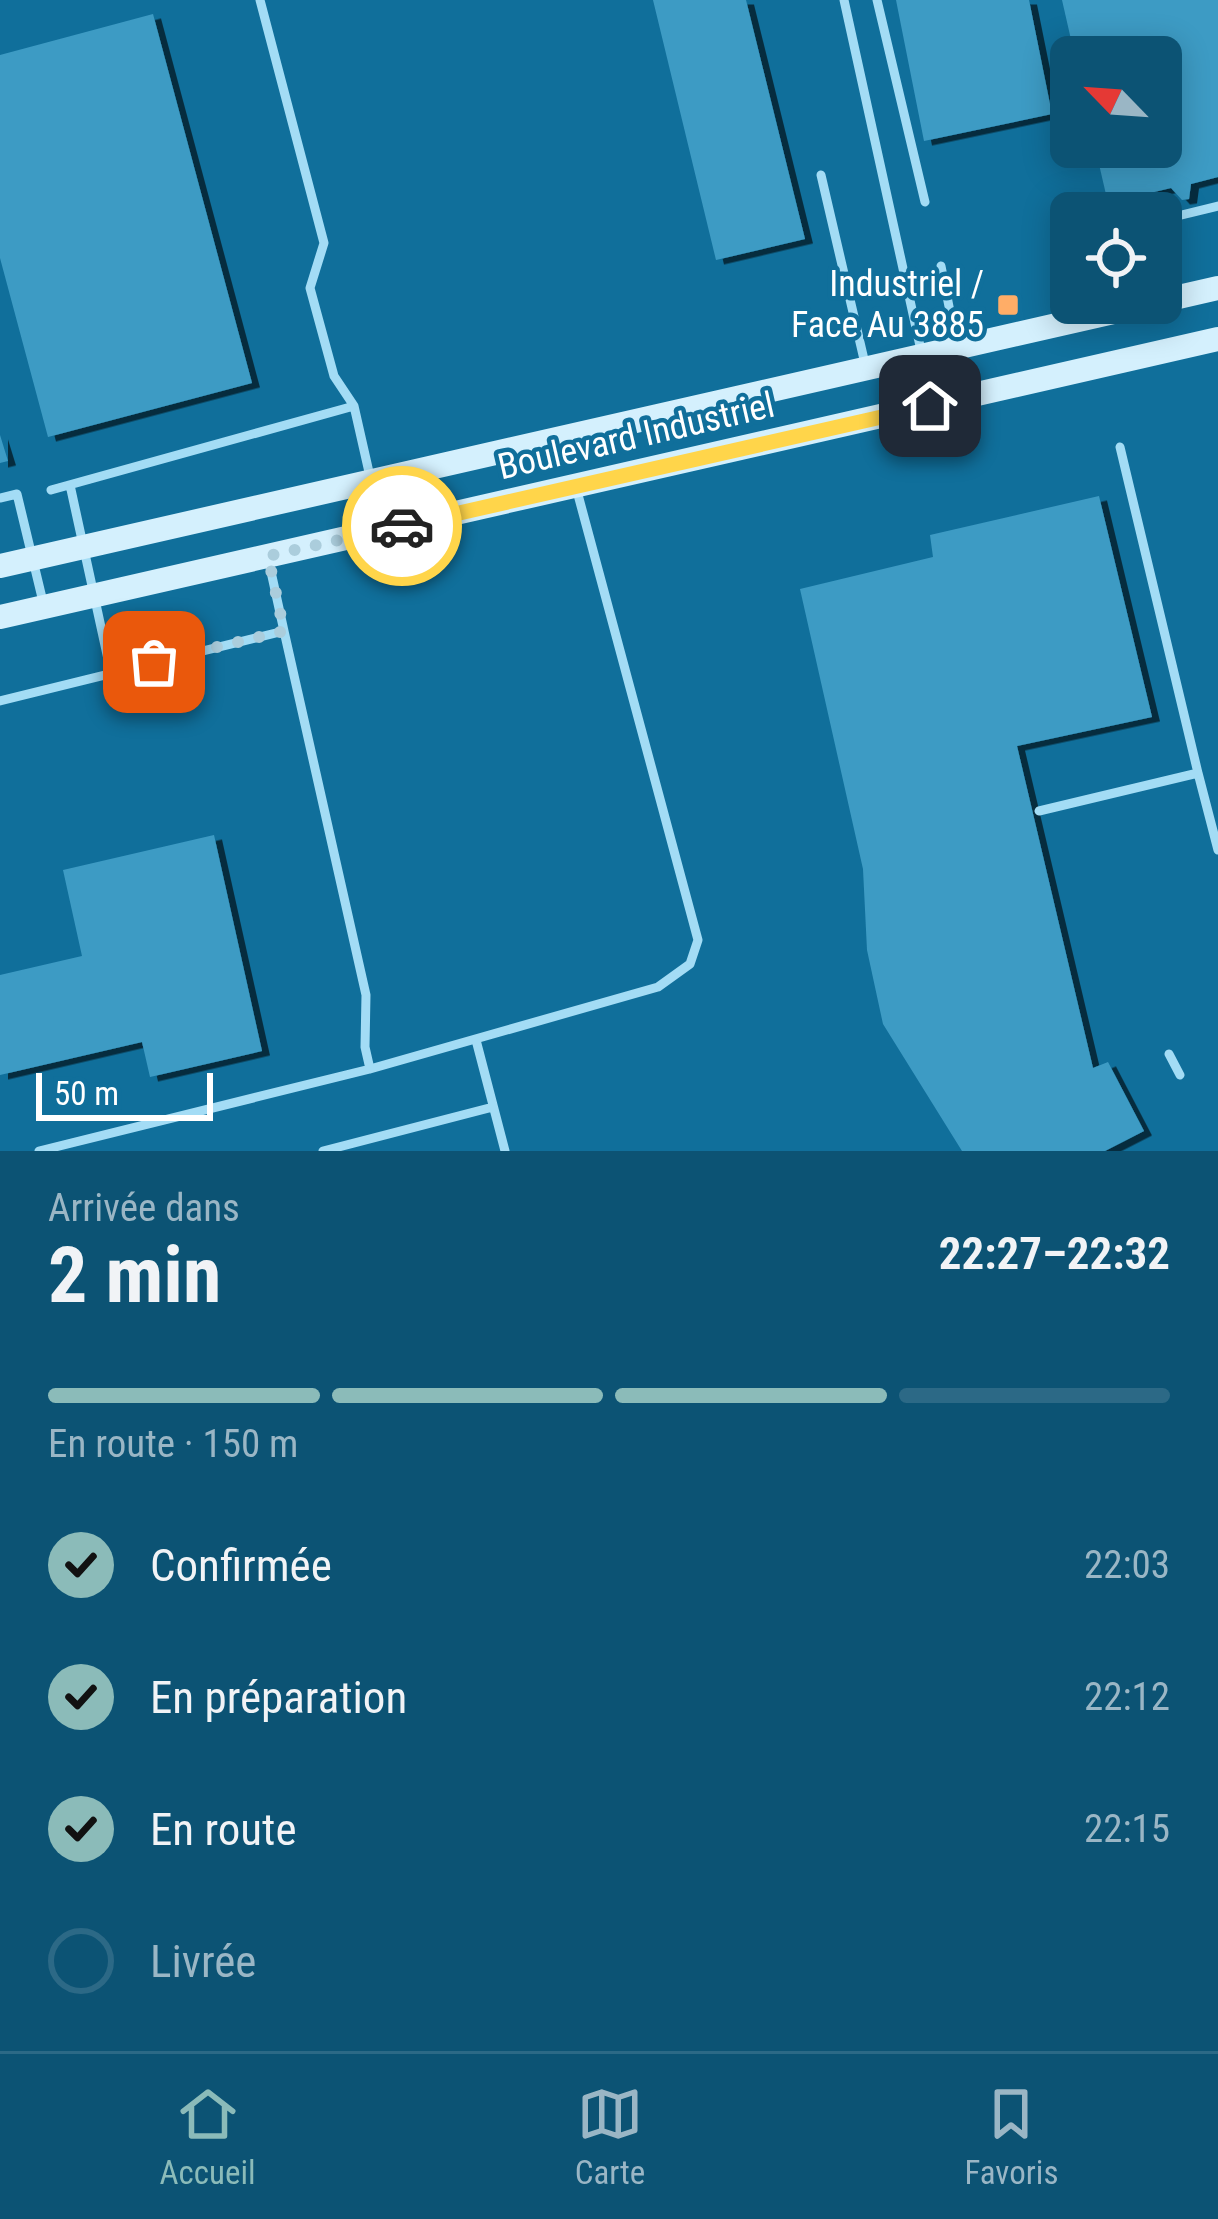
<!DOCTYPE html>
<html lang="fr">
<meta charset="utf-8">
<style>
body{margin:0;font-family:"Roboto Condensed",sans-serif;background:#155979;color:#f1f3f6;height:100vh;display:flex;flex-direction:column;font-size:45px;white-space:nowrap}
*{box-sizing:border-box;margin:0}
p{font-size:39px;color:#9ab6c5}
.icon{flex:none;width:66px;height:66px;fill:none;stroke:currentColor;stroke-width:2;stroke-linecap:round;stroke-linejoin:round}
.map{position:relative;height:1151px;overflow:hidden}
.side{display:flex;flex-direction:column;background:#0c5374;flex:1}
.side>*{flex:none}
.needle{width:78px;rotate:295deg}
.controls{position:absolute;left:1050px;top:36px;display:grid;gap:24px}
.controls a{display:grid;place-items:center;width:132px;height:132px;border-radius:18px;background:#0c5374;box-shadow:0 6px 30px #0003;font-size:60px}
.scale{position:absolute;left:36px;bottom:30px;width:177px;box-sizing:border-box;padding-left:12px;border:6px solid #fff;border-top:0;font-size:33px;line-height:42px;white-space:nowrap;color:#fff;-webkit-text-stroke:9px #106f9b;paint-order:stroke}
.pin{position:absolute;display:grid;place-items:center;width:102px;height:102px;color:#fff;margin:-51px;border-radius:24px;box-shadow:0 6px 18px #0006}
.courier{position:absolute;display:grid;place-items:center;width:120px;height:120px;margin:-60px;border:9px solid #ffd54a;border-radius:50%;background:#fff;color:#222;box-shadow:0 3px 15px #0007}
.overview em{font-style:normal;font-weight:700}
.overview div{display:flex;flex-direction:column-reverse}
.overview{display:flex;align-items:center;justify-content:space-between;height:204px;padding:0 48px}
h1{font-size:78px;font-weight:700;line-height:90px}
.bar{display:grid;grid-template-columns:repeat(4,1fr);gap:18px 12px;align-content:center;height:144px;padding:0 48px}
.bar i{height:15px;border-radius:9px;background:#2c6986}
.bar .current{background:#8bbbb9}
.bar p{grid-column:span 4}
ol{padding:0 48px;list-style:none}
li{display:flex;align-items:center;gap:36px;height:132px}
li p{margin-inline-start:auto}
li .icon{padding:12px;border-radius:50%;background:#8bbbb9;color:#111;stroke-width:4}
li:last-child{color:#9ab6c5}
li i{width:66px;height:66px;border:6px solid #2c6986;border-radius:50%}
.tab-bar{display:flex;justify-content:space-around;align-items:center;height:168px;border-top:3px solid #2c6986;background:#0c5374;font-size:33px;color:#9ab6c5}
.tab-bar a{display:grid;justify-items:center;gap:6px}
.tab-bar .current{color:#8bbbb9}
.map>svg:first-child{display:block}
.building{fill:#3e9bc4;filter:url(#shadow)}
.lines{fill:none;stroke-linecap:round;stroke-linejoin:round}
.lane{stroke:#a3dcf5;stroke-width:9}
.secondary{stroke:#d4f0fd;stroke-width:24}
.done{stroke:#abcddc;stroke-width:12;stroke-dasharray:0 21.6}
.route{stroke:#ffd54a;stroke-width:15}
.poi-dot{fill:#ffad67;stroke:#106f9b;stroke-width:4.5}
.labels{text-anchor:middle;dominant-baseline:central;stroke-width:9;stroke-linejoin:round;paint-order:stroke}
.poi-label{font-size:36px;fill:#fff;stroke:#106f9b;text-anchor:end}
.street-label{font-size:36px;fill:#fff;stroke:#106f9b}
</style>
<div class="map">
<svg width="1218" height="1151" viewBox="0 0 1218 1151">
<defs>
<filter id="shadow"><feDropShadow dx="8" dy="4.5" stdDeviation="0" flood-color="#0009"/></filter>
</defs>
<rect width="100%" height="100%" fill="#106f9b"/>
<path class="building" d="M 653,0 L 746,0 L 805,239 L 716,260 Z
M 896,0 L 1029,0 L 1052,114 L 924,141 Z
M 1062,0 L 1218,0 L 1218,177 L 1191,184 L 1189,199 L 1182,200 L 1171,188 L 1108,203 L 1095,147 L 1161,147 L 1161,57 L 1075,57 Z
M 153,14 L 252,383 L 48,437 L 0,258 L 0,55 Z
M 0,435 L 8,461 L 0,463 Z
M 1099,496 L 1152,717 L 1017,746 L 1093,1068 L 1108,1062 L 1144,1131 L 1105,1151 L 962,1151 L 883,1024 L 867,950 L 863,869 L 800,589 L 933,557 L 930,535 Z
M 214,835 L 262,1051 L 150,1077 L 142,1042 L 0,1075 L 0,975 L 82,956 L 63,870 Z"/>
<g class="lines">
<path class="lane" d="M 260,0 L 324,243 L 310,288 L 334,376 L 354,406 L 371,481
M 844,0 L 922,355
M 877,0 L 925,202
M 821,175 L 866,368
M 1161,220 L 1218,206
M 941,266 L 957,347
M 70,485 L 111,673
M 51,490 L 354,406
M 0,498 L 17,494 L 44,606
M 284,631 L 366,995 L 365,1047 L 370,1069 L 658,987 L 690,964 L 698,940 L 577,491
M 0,701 L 284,631 L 268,558
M 1198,773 L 1218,850
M 1039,811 L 1198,773 L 1120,447
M 476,1040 L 505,1151
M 1169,1054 L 1180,1075
M 39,1151 L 370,1069
M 323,1151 L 493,1107"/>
<path class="secondary" d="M 1161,301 L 1218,288
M 0,566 L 1153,303
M 0,617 L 1218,339"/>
</g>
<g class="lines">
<path class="done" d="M 154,662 L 284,631 L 268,556 L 402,526"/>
<path class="route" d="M 402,526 L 930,406"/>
</g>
<rect class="poi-dot" x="996" y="293" width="24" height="24" rx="6"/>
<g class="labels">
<g class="poi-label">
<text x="984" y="284">Industriel /<tspan x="984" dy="41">Face Au 3885</tspan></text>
</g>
<g class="street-label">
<text transform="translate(636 436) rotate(-13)">Boulevard Industriel</text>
</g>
</g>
</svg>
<div class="controls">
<a><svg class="needle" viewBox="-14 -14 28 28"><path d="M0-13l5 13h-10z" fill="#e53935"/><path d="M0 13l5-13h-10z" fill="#9ab6c5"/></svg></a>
<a><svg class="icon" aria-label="locate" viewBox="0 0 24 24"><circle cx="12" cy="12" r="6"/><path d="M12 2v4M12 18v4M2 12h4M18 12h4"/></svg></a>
</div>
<div class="scale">50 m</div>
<div class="pin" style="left:154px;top:662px;background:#ea580c"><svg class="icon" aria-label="bag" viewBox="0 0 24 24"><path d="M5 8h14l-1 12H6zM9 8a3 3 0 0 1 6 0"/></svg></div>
<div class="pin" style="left:930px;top:406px;background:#1f2937"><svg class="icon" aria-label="home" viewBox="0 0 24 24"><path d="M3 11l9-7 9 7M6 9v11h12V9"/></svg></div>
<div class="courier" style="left:402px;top:526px"><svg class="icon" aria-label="car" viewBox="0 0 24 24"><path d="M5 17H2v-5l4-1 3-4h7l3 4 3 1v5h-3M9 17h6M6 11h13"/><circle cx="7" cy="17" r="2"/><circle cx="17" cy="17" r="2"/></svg></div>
</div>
<section class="side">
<div class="overview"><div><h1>2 min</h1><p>Arrivée dans</p></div><em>22:27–22:32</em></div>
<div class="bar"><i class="current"></i><i class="current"></i><i class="current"></i><i></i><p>En route · 150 m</p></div>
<ol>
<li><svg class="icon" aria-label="check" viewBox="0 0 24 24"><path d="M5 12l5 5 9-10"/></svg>Confirmée<p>22:03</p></li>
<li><svg class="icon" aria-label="check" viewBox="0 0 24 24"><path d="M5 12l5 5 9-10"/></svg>En préparation<p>22:12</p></li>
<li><svg class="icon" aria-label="check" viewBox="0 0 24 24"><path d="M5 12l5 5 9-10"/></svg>En route<p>22:15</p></li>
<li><i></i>Livrée</li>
</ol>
</section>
<nav class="tab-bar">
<a class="current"><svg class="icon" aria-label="home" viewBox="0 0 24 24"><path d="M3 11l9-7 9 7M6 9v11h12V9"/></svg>Accueil</a>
<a><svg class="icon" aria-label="map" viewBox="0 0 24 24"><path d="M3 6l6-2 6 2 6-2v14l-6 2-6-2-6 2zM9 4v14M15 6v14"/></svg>Carte</a>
<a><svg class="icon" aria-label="saved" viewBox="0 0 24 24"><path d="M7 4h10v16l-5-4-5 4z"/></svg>Favoris</a>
</nav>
